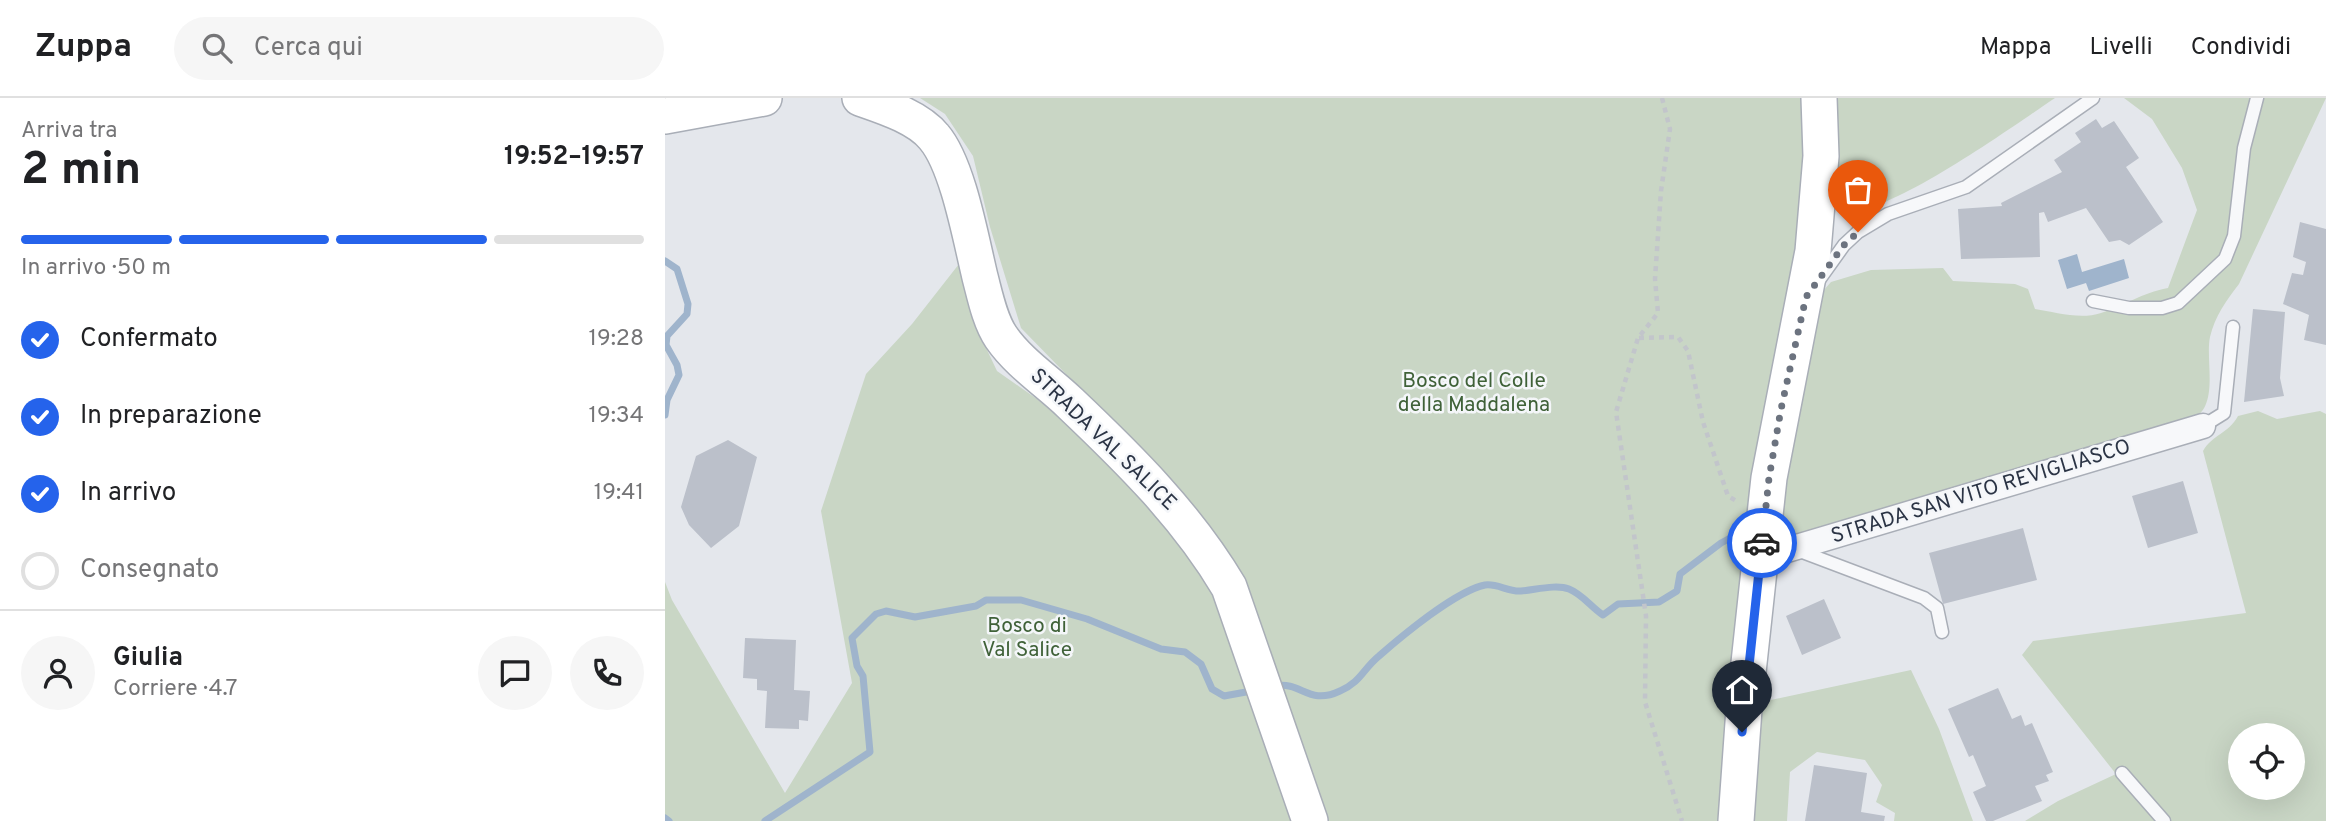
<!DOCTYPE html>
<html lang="it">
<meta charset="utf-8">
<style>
body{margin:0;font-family:Overpass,sans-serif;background:#f6f6f6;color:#202124;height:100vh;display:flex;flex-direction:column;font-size:26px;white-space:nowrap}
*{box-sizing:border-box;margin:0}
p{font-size:23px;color:#757577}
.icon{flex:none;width:38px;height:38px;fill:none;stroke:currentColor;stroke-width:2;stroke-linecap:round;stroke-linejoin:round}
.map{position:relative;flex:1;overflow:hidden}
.panel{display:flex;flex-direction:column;background:#fff;width:665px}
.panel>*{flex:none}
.buttons{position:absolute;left:1563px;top:625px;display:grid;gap:14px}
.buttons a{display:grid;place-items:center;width:77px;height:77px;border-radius:50%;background:#fff;box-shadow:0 7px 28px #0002;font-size:35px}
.pin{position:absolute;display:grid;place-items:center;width:60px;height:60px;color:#fff;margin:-72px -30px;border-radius:50% 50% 50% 0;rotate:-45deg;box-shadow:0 0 7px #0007}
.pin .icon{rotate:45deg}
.courier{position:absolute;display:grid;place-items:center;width:70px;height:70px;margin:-35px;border:5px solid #2563eb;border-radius:50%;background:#fff;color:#222;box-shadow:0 2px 9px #0007}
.head em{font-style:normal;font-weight:700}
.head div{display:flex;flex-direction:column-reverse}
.head{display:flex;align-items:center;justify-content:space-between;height:119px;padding:0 21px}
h1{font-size:46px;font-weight:700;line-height:52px}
.bar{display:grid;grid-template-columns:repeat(4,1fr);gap:10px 7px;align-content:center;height:84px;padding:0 21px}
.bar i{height:9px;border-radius:5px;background:#e0e0e0}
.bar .on{background:#2563eb}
.bar p{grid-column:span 4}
.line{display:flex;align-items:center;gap:18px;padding:0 21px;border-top:2px solid #e0e0e0}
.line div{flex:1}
.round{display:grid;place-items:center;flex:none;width:74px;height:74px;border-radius:37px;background:#f6f6f6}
ol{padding:0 21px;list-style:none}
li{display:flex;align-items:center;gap:21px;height:77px}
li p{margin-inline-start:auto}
li .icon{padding:7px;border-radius:50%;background:#2563eb;color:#fff;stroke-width:4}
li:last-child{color:#757577}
li i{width:38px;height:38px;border:4px solid #e0e0e0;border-radius:50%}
header{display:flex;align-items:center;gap:42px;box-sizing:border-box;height:98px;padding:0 35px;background:#fff;border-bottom:2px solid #e0e0e0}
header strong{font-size:33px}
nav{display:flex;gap:38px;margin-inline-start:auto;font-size:24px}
.search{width:490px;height:63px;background:#f6f6f6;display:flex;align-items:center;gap:18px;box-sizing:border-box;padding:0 24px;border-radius:38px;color:#757577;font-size:26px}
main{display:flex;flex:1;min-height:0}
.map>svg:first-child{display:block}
.green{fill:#c9d6c5;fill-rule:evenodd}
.water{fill:#9fb4cc}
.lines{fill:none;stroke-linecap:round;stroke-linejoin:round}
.stream{stroke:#9fb4cc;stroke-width:7}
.building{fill:#bbc0ca}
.lane-casing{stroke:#a9aeb7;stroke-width:15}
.street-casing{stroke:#a9aeb7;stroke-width:27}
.secondary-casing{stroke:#a9aeb7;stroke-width:38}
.path{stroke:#c2c5cb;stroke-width:4.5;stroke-dasharray:5 5;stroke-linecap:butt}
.lane{stroke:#f7f8fa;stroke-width:12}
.street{stroke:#f7f8fa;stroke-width:24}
.secondary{stroke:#fff;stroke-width:35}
.done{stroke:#6c737f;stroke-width:7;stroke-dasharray:0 12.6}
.route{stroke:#2563eb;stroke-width:9}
.labels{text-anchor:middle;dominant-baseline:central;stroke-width:5;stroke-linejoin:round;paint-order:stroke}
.park-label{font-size:21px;fill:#3f6138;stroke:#f4f6f9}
.street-label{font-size:21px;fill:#2b3445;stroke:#f4f6f9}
</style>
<header>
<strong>Zuppa</strong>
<div class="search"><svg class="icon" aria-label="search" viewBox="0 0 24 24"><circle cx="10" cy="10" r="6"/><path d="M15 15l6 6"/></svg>Cerca qui</div>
<nav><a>Mappa</a><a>Livelli</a><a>Condividi</a></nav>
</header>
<main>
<section class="panel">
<div class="head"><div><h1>2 min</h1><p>Arriva tra</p></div><em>19:52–19:57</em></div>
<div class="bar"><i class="on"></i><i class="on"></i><i class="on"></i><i></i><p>In arrivo · 50 m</p></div>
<ol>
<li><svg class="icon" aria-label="check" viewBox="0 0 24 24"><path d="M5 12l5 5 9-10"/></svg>Confermato<p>19:28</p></li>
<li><svg class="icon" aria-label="check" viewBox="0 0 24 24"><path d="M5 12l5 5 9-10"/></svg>In preparazione<p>19:34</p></li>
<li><svg class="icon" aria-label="check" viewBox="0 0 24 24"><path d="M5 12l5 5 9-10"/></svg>In arrivo<p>19:41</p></li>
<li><i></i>Consegnato</li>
</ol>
<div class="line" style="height:126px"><a class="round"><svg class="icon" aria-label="person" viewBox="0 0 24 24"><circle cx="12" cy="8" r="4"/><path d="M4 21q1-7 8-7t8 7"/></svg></a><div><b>Giulia</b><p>Corriere · 4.7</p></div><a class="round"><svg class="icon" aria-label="chat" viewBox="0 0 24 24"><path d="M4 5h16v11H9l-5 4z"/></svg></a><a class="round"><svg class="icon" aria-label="phone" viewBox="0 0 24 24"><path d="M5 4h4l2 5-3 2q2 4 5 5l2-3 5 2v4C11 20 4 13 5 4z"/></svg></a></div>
</section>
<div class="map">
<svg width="1661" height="723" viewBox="0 0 1661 723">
<rect width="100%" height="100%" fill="#e4e7ec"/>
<path class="green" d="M 255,0 L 1140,0 L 1145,45 L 1063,723 L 660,723 L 577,485 L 553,440 L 518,396 L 356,230 L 325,129 L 308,58 L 280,16 Z
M 1167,0 L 1390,0 C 1348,28 1224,118 1179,114 L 1166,102 Z
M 1459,0 L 1661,0 L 1574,186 C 1561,203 1550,218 1545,239 C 1540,262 1555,309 1527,321 C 1517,326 1501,327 1489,329 L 1130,437 L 1119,431 L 1110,421 L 1150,202 L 1166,184 L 1206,172 L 1278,170 L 1288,183 L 1350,186 L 1363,191 L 1370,211 C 1390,214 1415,222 1436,215 C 1461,207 1476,195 1503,190 L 1532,112 L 1517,70 L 1487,21 Z
M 294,166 L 314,235 L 332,273 L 372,301 L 423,344 L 483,404 L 536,469 L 559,510 L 630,723 L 0,723 L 0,484 L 7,502 L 120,695 L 187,585 L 156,413 L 201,276 L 247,226 Z
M 1593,313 L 1612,321 L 1655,313 L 1661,316 L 1661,723 L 1360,723 L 1393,703 L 1451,676 L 1357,557 L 1368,543 L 1581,515 L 1538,353 C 1548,336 1563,336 1573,318 ZM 1575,637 L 1628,637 L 1628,690 L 1575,690 Z
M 1246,572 L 1274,631 L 1308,723 L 1229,723 L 1230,715 L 1211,704 L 1217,687 L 1200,662 L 1152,654 L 1125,674 L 1122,723 L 1083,723 L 1092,605 Z"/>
<path class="water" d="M 1412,156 L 1417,174 L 1459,161 L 1464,180 L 1424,193 L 1421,185 L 1402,191 L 1393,162 Z"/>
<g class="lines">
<path class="stream" d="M 0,163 L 12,171 L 23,206 L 22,216 L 2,238 L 1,247 L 12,267 L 14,277 L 2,302 L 0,317
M 610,588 C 637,583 643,608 675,593 C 696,584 698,571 714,558 C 737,538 791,493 820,487 C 832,485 843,494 856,493 C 870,492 891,486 904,491 C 917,496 926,509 938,517 L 953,506 L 994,504 L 1012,493 L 1015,476 L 1056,445 L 1084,430
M 0,720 L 4,723
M 100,723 L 205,654 L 198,578 L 192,568 L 187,540 L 211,516 L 221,513 L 250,519 L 311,508 L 321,502 L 356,502 L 422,521 L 496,551 L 520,554 L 536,566 L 547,591 L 559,598 L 592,592"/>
</g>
<path class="building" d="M 1431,21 L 1437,30 L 1449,23 L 1474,60 L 1461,69 L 1498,124 L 1464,147 L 1455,142 L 1444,144 L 1421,110 L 1383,124 L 1379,114 L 1374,115 L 1375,159 L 1296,161 L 1293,111 L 1337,108 L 1336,105 L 1397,74 L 1389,62 L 1416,44 L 1410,35 Z
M 1635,124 L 1661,131 L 1661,247 L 1639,242 L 1644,217 L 1618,206 L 1627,175 L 1638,177 L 1641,164 L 1628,159 Z
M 1588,211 L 1620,214 L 1615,280 L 1619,298 L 1579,304 Z
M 63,342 L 92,359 L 74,428 L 46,450 L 24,427 L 16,409 L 31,358 Z
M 1518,383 L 1533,435 L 1483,450 L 1467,398 Z
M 1358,430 L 1372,482 L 1278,506 L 1264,455 Z
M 1159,501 L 1176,540 L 1137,557 L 1121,518 Z
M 80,540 L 131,542 L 129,592 L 145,593 L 143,623 L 134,622 L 134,631 L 100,630 L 102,593 L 92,592 L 92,581 L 78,580 Z
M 1333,590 L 1347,621 L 1356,617 L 1360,628 L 1367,625 L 1388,674 L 1381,677 L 1384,683 L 1370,688 L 1377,703 L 1328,723 L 1321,723 L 1308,694 L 1321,688 L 1308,657 L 1304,659 L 1283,611 Z
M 1149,667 L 1202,675 L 1196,714 L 1220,718 L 1219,723 L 1140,723 Z"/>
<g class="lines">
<defs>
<path id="lane" d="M 1154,182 L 1179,147 L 1193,134 L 1223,116 L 1301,89 L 1428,0
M 1428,203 L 1464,210 L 1497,210 L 1513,205 L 1560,161 L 1569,138 L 1579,50 L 1592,0
M 1538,328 L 1559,315 L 1568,229
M 1132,452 L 1259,500 L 1272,510 L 1277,534
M 1457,675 L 1499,723"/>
<path id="street" d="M 1095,460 L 1538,328"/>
<path id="secondary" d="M 195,0 C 218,8 253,19 269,39 C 293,67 306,142 315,179 C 320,198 325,223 336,239 C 354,265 382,283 405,305 C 464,361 522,418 564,489 L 645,723
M 0,18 L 99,0
M 1071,723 L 1079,611 L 1104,380 L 1148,153 L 1156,58 L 1154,0"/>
</defs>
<use href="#lane" class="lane-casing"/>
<use href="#street" class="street-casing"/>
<use href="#secondary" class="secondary-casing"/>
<path class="path" d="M 997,0 L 1005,31 L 996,93 L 990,181 L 993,215 L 973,240 L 951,314 L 981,518 L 980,604 L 1017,723
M 974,240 L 1013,239 L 1023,253 L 1038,324 L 1063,398 L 1073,404"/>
<use href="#lane" class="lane"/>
<use href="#street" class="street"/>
<use href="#secondary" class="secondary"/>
</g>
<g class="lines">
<path class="done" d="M 1097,445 L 1104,380 L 1116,311 L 1141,199 L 1179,147 L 1193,134"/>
<path class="route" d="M 1077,634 L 1097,445"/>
</g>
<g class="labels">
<g class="park-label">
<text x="809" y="283">Bosco del Colle<tspan x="809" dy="24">della Maddalena</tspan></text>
<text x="362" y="528">Bosco di<tspan x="362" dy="24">Val Salice</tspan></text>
</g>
<g class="street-label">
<text transform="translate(438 342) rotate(44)">STRADA VAL SALICE</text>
<text transform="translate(1316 394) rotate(-17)">STRADA SAN VITO REVIGLIASCO</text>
</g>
</g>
</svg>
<div class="buttons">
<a><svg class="icon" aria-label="locate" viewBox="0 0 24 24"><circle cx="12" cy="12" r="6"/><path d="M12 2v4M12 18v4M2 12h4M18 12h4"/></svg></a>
</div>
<div class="pin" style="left:1193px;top:134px;background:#ea580c"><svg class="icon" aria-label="bag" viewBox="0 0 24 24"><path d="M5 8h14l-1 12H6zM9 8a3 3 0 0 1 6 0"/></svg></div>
<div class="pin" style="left:1077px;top:634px;background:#1f2937"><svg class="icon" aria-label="home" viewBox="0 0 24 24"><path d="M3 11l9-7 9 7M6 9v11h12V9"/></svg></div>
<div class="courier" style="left:1097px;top:445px"><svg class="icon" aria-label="car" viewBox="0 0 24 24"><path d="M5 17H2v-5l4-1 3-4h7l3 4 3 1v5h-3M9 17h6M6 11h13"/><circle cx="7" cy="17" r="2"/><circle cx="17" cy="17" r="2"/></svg></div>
</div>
</main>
